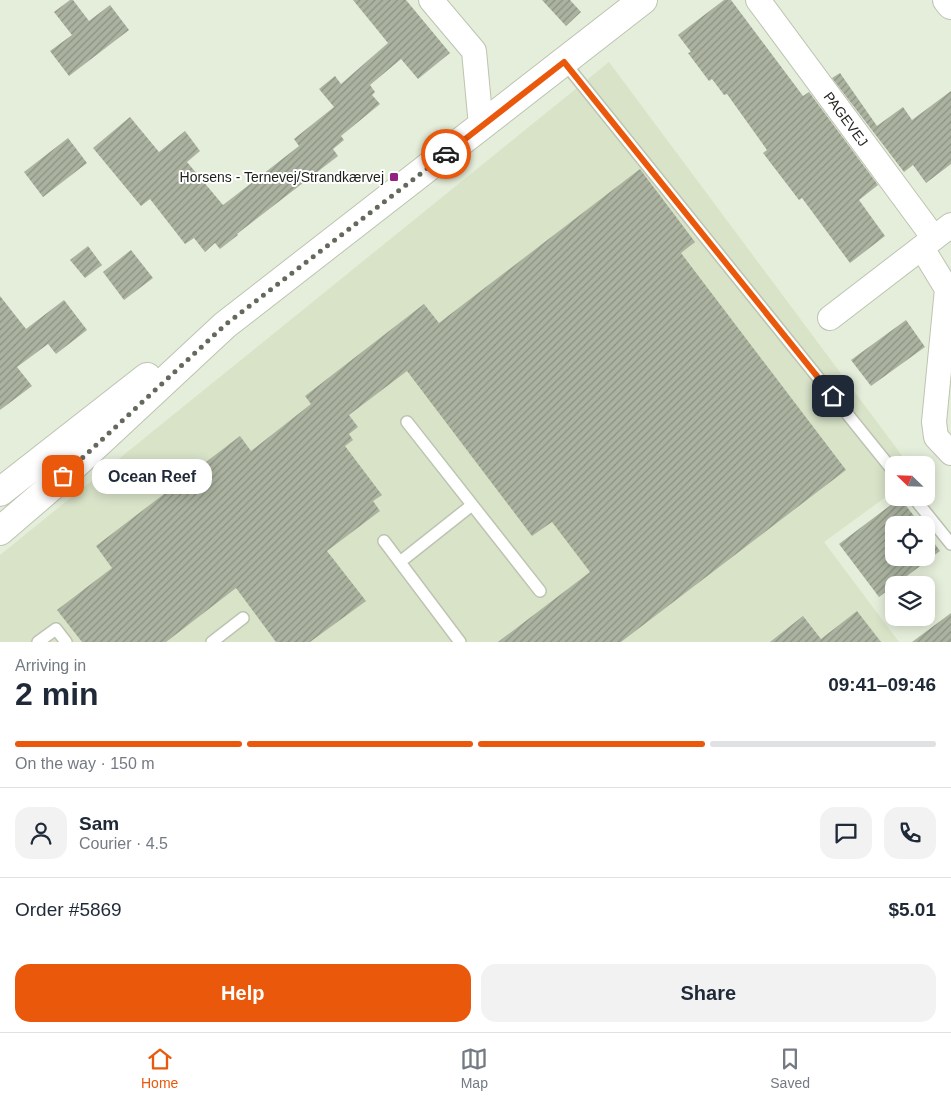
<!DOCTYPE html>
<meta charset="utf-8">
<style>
body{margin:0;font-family:Helvetica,sans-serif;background:#f2f2f3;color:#1f2937;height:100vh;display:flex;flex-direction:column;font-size:19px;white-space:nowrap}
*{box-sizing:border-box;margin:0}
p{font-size:16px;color:#747a83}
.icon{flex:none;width:28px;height:28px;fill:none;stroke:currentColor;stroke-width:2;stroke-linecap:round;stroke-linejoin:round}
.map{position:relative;height:642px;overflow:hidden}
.sheet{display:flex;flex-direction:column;background:#fff;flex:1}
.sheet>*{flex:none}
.needle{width:32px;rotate:293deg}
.fabs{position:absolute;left:885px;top:456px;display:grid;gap:10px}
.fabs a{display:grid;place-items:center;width:50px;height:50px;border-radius:10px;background:#fff;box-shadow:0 2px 12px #0003;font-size:25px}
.pin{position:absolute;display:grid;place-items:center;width:42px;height:42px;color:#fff;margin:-21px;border-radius:10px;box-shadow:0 2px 8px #0006}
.courier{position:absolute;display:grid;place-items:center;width:50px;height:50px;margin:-25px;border:4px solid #ea580c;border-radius:50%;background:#fff;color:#222;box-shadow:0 1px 6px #0007}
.bubble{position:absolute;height:35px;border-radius:15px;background:#fff;box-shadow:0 2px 12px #0003;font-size:16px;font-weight:700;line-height:35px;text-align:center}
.summary em{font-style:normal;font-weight:700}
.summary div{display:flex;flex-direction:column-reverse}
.summary{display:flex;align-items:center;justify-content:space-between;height:85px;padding:0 15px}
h1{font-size:32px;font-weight:700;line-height:38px}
.bar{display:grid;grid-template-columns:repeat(4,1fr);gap:8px 5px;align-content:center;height:60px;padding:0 15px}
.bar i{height:6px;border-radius:4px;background:#e0e1e3}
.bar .on{background:#ea580c}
.bar p{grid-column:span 4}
.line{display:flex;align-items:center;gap:12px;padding:0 15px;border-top:1px solid #e0e1e3}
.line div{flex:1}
.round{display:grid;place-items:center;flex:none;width:52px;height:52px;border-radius:15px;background:#f2f2f3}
.action{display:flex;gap:10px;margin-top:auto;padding:10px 15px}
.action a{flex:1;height:58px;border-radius:15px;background:#ea580c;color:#fff;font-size:20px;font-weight:700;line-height:58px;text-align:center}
.action a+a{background:#f2f2f3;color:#1f2937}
.dock{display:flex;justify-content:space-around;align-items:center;height:70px;border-top:1px solid #e0e1e3;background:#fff;font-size:14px;color:#747a83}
.dock a{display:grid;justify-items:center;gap:2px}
.dock .on{color:#ea580c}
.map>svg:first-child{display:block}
.built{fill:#d8e3c8}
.building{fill:url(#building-hatch)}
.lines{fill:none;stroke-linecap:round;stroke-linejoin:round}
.lane-casing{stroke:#bdc4b1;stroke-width:14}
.street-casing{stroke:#bdc4b1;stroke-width:26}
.secondary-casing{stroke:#bdc4b1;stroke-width:30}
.lane{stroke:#fff;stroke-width:11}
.street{stroke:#fff;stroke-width:24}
.secondary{stroke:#fff;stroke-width:28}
.done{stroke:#64695d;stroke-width:5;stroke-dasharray:0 9}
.route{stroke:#ea580c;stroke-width:6}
.poi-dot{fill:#922181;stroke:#fff;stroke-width:2}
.labels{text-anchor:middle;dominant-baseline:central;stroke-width:4;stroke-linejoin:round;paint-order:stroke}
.street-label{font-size:14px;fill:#1e211a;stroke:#fff}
.poi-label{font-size:14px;fill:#1e211a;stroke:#fff;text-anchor:end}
</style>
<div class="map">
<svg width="951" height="642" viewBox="0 0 951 642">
<defs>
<pattern id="building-hatch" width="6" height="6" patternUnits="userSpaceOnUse" patternTransform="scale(1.25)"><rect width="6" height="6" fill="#abb3a0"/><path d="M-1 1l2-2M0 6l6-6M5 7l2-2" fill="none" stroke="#8b9182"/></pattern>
</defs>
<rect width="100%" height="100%" fill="#e5eeda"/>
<path class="built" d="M 609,62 L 909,465 L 894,465 L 894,491 L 824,542 L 899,642 L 0,642 L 0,555 Z"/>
<path class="building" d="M 70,0 L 73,0 L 89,21 L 110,5 L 129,30 L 69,76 L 50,51 L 72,35 L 54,12 Z
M 353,0 L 406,0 L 450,53 L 418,79 L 401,59 L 370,85 L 375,92 L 372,95 L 380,104 L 341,136 L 344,140 L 333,149 L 338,156 L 237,234 L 238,235 L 220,249 L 215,243 L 205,252 L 194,238 L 185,244 L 150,199 L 141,206 L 93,148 L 130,117 L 159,152 L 185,131 L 200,151 L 187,162 L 223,205 L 299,146 L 294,139 L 334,107 L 319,89 L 335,76 L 341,84 L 388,43 Z
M 542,0 L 570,0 L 581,12 L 566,26 Z
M 724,0 L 731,0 L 803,96 L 809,92 L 878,185 L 859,200 L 885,236 L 850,263 L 802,198 L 799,200 L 763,153 L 767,150 L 727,94 L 724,95 L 712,79 L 709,81 L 688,53 L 691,52 L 678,35 Z
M 840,73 L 877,126 L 903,107 L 912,120 L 951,91 L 951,164 L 926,183 L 913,165 L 904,172 L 832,78 Z
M 68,138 L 87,163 L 43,197 L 24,172 Z
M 640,169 L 695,242 L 681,253 L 846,470 L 621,642 L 498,642 L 590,572 L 552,522 L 532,536 L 407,371 L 349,415 L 358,427 L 349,434 L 353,440 L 345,446 L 382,495 L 373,501 L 380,511 L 327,551 L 366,601 L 310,642 L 276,642 L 236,588 L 166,642 L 82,642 L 57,610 L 112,568 L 96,546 L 240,436 L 251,451 L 311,404 L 305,396 L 424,304 L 439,323 Z
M 88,246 L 102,265 L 85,278 L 70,260 Z
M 131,250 L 153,278 L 124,300 L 103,272 Z
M 0,296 L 26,329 L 64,300 L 87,330 L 56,354 L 48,344 L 17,367 L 32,386 L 0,410 Z
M 906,320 L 925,347 L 871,386 L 851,360 Z
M 900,498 L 921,525 L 894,525 L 894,558 L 926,558 L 926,532 L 940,551 L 879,597 L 839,544 Z
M 857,611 L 881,642 L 770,642 L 803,616 L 821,639 Z
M 951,613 L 951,642 L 912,642 Z"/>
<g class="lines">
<defs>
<path id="lane" d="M 564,62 L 894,472
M 407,422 L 540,591
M 914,498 L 951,544
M 384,541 L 460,642
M 400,562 L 472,505
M 38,642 L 56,629 L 66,642
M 212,642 L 243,618"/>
<g id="street">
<path d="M 431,0 L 474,51 L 481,126"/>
<path id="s1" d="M 758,0 L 934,238"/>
<path d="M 922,248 L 947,289 L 934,422 L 936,437 L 951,453"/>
<path d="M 830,318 L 951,225"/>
</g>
<path id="secondary" d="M 947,0 L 951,5
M 0,492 L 147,377
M 0,531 L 50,488 L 225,325 L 643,0"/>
</defs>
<use href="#lane" class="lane-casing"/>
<use href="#street" class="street-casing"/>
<use href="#secondary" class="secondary-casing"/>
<use href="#lane" class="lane"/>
<use href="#street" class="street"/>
<use href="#secondary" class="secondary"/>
</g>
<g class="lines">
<path class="done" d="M 63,476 L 225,325 L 446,154"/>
<path class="route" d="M 446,154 L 564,62 L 833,396"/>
</g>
<rect class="poi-dot" x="389" y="172" width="10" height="10" rx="2.5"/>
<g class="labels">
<g class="street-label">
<text stroke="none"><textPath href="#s1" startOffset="148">PAGEVEJ</textPath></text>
</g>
<g class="poi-label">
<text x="384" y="177">Horsens - Ternevej/Strandkærvej</text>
</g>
</g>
</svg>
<div class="fabs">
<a><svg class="needle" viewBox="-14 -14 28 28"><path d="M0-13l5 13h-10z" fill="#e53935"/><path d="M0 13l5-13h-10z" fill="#747a83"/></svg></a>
<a><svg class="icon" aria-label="locate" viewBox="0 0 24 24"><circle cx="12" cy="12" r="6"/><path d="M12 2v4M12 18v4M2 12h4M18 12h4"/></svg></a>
<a><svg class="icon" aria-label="layers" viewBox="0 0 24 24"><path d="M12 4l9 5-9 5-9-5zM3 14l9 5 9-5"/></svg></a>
</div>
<div class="pin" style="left:63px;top:476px;background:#ea580c"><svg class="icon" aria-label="bag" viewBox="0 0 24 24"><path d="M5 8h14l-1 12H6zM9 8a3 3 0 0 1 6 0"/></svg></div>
<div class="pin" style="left:833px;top:396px;background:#1f2937"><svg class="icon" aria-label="home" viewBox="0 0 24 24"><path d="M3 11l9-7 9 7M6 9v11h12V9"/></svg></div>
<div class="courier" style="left:446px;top:154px"><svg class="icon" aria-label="car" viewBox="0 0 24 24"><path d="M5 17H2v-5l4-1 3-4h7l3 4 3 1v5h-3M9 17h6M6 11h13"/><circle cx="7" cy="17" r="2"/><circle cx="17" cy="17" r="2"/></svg></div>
<div class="bubble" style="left:92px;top:459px;width:120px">Ocean Reef</div>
</div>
<section class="sheet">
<div class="summary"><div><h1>2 min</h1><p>Arriving in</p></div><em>09:41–09:46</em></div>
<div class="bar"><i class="on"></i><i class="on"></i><i class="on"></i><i></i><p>On the way · 150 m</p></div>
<div class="line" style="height:90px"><a class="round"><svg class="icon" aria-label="person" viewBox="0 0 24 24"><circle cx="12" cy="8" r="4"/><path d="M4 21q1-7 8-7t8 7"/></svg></a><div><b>Sam</b><p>Courier · 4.5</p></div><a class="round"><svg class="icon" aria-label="chat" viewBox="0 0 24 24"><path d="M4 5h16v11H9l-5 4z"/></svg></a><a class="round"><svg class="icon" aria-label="phone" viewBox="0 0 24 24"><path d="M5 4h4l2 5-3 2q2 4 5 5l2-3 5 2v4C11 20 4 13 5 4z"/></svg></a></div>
<div class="line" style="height:65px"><div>Order #5869</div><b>$5.01</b></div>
<div class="action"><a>Help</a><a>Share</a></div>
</section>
<nav class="dock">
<a class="on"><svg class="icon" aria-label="home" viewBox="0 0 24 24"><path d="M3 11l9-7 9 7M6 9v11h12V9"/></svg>Home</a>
<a><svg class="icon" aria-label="map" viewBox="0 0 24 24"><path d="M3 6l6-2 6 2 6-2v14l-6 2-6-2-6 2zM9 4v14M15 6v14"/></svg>Map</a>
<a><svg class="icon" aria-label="saved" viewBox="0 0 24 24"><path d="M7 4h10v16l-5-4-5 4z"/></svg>Saved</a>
</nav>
